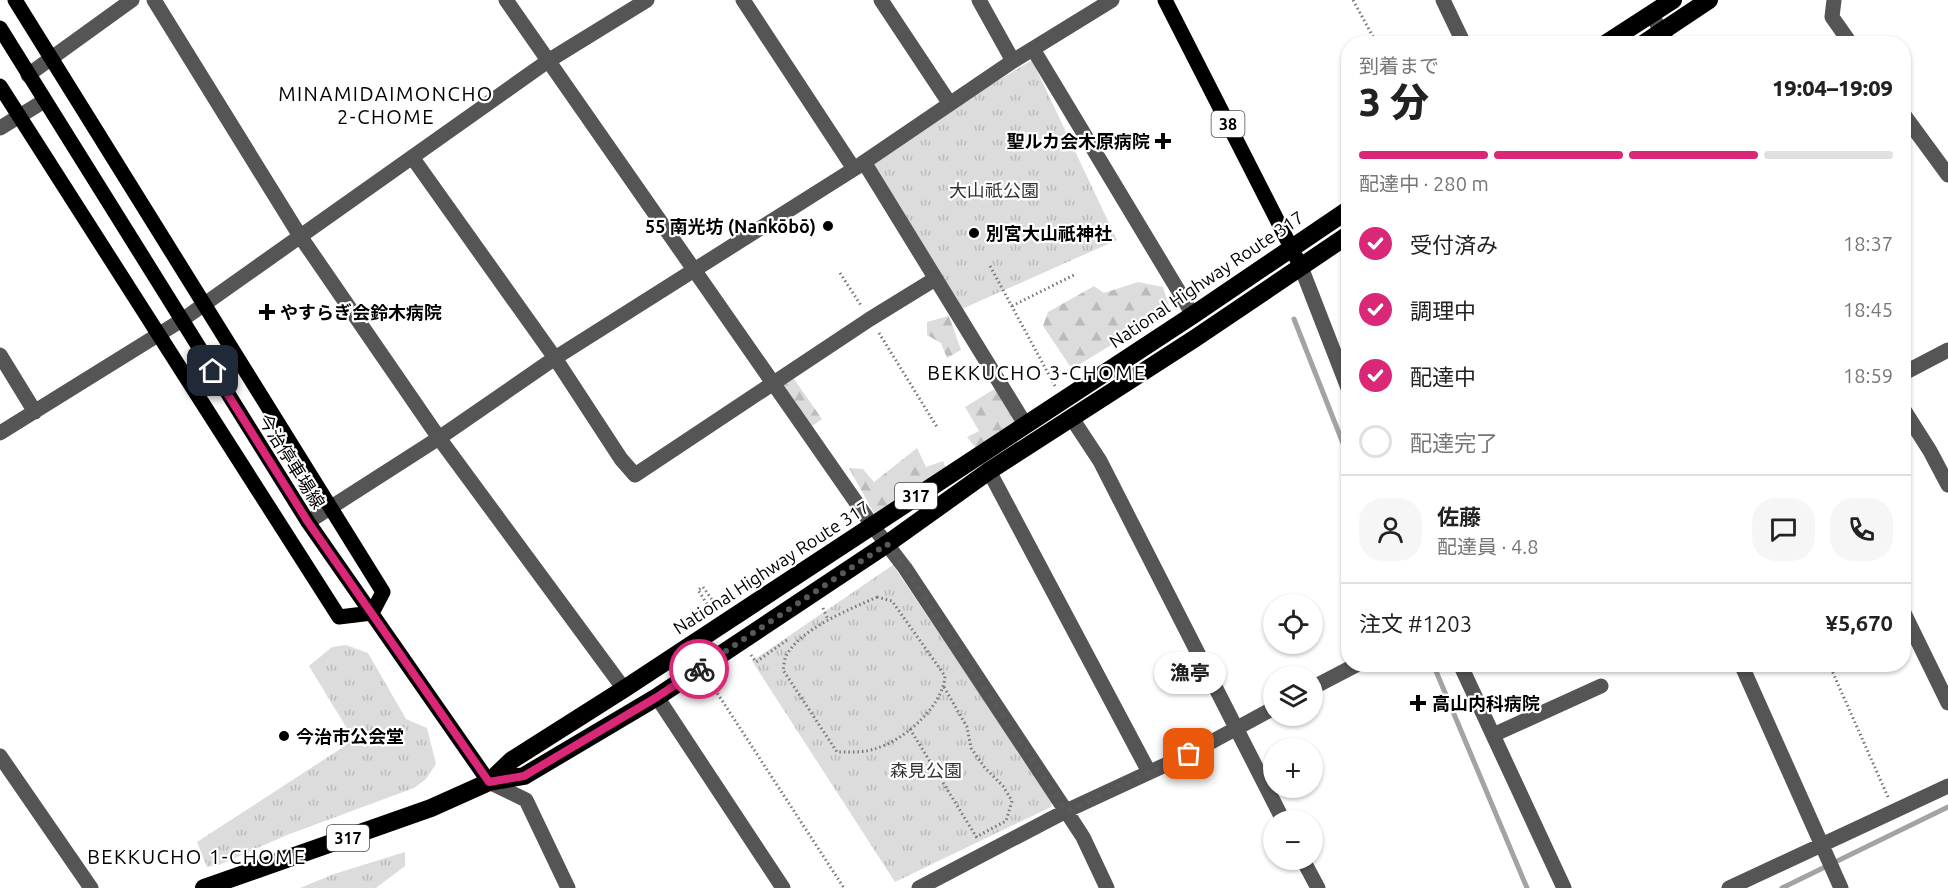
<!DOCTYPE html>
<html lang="ja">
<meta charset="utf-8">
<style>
body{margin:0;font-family:Ubuntu,"Noto Sans JP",sans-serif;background:#f6f6f6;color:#222;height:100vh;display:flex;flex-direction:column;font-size:22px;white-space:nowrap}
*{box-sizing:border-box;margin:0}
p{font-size:20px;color:#767676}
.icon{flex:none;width:33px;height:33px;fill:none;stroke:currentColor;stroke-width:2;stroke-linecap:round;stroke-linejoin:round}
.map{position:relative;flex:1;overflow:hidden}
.side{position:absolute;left:1341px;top:36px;width:570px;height:636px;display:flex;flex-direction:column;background:#fff;border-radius:24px;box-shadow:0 2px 4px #0004}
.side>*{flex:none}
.buttons{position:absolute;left:1263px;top:594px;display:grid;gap:12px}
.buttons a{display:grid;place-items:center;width:60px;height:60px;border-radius:50%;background:#fff;box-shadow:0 2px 4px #0004;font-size:30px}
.pin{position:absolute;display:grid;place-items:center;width:51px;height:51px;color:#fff;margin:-26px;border-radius:12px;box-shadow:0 3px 9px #0006}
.courier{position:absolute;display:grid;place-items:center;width:60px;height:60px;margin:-30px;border:4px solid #db2777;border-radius:50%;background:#fff;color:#222;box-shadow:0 2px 8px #0007}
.bubble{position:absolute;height:42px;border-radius:21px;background:#fff;box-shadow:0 2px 4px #0004;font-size:20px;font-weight:800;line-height:42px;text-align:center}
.summary em{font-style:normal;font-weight:800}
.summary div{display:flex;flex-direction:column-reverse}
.summary{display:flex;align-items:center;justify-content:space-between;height:102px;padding:0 18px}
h1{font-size:39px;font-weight:800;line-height:45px}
.bar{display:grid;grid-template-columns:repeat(4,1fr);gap:9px 6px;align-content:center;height:72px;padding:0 18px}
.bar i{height:8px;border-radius:4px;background:#e0e0e0}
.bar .active{background:#db2777}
.bar p{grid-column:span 4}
.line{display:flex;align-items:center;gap:15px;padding:0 18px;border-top:2px solid #e0e0e0}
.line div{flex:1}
.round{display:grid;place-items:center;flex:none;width:63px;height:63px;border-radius:24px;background:#f6f6f6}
ol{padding:0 18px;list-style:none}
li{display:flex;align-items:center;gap:18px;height:66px}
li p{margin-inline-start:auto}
li .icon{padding:6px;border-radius:50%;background:#db2777;color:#fff;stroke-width:4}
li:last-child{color:#767676}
li i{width:33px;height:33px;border:3px solid #e0e0e0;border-radius:50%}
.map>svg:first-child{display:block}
.forest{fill:url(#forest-firs)}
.park{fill:url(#park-tufts)}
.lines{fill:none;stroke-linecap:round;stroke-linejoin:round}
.stream{stroke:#a3a3a3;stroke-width:5}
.path{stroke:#777;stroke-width:3;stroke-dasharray:1.5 3;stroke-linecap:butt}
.minor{stroke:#555;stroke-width:15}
.major{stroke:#000;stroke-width:15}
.highway{stroke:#000;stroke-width:18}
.done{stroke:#595959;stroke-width:6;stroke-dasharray:0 10.8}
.route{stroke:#db2777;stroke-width:8}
.poi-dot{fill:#000;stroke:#fff;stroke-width:2}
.labels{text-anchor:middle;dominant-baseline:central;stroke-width:4.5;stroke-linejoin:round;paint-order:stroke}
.shield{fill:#fff;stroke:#4c4c4c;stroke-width:1.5}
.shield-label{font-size:16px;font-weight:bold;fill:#000}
.poi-label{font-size:18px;font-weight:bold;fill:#000;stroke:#fff;text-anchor:start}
.park-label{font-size:18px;fill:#333;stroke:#fff}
.street-label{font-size:18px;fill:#000;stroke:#fff}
.neighbourhood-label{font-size:20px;letter-spacing:1.5px;fill:#000;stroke:#fff}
</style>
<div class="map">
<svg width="1948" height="888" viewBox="0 0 1948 888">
<defs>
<pattern id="forest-firs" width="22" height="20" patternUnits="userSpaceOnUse" patternTransform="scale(1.5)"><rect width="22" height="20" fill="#dcdcdc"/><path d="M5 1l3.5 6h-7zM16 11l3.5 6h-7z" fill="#bbb"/></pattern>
<pattern id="park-tufts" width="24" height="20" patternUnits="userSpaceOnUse" patternTransform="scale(1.5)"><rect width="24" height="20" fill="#dcdcdc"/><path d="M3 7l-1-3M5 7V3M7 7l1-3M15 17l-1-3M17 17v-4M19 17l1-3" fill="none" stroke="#bbb"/></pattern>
</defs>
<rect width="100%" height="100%" fill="#fff"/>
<path class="forest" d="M 1138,282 L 1163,287 L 1170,309 L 1072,369 L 1043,326 L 1048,312 L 1094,286 L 1104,293 Z
M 949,316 L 961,350 L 947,358 L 941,343 L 927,335 L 927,322 Z
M 794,379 L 822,419 L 809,428 L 783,391 L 784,382 Z
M 996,388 L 1020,426 L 979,452 L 967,437 L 979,431 L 965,407 Z
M 917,448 L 926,467 L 943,461 L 946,469 L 875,515 L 849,468 L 863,469 L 874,482 Z"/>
<path class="park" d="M 1032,60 L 1117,240 L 962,309 L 870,159 Z
M 893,565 L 1052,802 L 1051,807 L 895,882 L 752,661 Z
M 346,645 L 368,653 L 406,719 L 427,728 L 436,764 L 426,779 L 414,788 L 287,835 L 219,865 L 207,867 L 197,842 L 354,740 L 309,666 L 332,647 Z
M 405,852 L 405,866 L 376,888 L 300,888 L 334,874 Z"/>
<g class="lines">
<path class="stream" d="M 1294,319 L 1348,456
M 1433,664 L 1527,888
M 1782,888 L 1948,807"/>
<path class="path" d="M 1353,0 L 1377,44
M 990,266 L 1055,386
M 840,273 L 862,307
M 1012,306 L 1076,274
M 879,333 L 937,427
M 877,597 L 892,601 L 945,676 C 943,707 902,742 874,749 C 862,753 849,752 837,752 L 783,670 C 784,666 784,660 786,656 C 801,628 849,610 877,597 Z
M 707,604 L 698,590 L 703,587 L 718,608
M 823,608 L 828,620
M 751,655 L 756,662 L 787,640
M 1829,664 L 1888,797
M 710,682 L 844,888
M 944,687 L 967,727 L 971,748 L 985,768 L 1003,786 L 1012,801 L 1006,821 L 976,837
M 910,729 L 977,838"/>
<path class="minor" d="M 154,0 L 300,236 L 439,438 L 624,689
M 506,0 L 872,525 L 905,568 L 1066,811 L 1083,837 L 1107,888
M 743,0 L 854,169
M 881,0 L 950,104
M 979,0 L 1013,61
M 1443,0 L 1464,44
M 1834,0 L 1832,17 L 1851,44
M 1651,14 L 1669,44
M 1033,49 L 1193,315
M 28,75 L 132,0
M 1904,115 L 1948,175
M 0,128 L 44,101
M 412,157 L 555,358 L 621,459 L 635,475 L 870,319 L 935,279
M 864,162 L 1025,424
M 1301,267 L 1348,388
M 0,355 L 35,412
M 1904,373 L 1948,350
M 1904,410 L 1930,451 L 1948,485
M 1071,417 L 1100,461 L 1283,820
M 0,433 L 182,320 L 548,61 L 647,0
M 989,471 L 1149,772
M 308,522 L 439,438 L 555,358 L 854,169 L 1013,61 L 1112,0
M 1904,613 L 1948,703
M 1460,664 L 1564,888
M 1741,664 L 1841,888
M 1312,688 L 1358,664
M 657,697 L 783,888
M 1493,735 L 1601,686
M 0,756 L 91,888
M 489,782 L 526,800 L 568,888
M 1303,860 L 1318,888
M 919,888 L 1066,811 L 1189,754 L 1274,708
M 1729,888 L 1948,786"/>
<path class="major" d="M 1165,0 L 1301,267
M 0,28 L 308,522 L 489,782
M 0,86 L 339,617 L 372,613 L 383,592 L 15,0"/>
<path class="highway" d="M 1605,44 L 1673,0
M 1643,44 L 1709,0
M 489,782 L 512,760 L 624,689 L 1193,315 L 1348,210
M 204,888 L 431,808 L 489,782 L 524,776 L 657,697 L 887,544 L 989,471 L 1194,339 L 1348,235"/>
</g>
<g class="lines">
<path class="done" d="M 699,669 L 887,544 L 905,568 L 1066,811 L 1189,754"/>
<path class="route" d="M 213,371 L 308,522 L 489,782 L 524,776 L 657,697 L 699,669"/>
</g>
<g class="poi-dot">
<path d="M1160 132h6v6h6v6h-6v6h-6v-6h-6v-6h6z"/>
<circle cx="828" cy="226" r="6"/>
<circle cx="974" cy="233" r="6"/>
<path d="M264 303h6v6h6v6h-6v6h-6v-6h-6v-6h6z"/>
<path d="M1415 694h6v6h6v6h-6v6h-6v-6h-6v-6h6z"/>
<circle cx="284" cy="736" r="6"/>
</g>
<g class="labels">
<g class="shield">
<rect x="1211.5" y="111" width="33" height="26" rx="4.5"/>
<rect x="895" y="483" width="42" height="26" rx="4.5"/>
<rect x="327" y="825" width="42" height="26" rx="4.5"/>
</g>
<g class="shield-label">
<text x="1228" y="124">38</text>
<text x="916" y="496">317</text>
<text x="348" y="838">317</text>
</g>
<g class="poi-label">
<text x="1150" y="141" text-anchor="end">聖ルカ会木原病院</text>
<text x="816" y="226" text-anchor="end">55 南光坊 (Nankōbō)</text>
<text x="986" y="233">別宮大山祇神社</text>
<text x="280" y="312">やすらぎ会鈴木病院</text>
<text x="1432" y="703">高山内科病院</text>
<text x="296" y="736">今治市公会堂</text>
</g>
<g class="park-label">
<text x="994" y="190">大山祇公園</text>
<text x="926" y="770">森見公園</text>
</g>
<g class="street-label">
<text transform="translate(1206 279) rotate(-34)">National Highway Route 317</text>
<text transform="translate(292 461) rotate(58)">今治停車場線</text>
<text transform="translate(771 567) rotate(-33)">National Highway Route 317</text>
</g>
<g class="neighbourhood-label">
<text x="386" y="93">MINAMIDAIMONCHO<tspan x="386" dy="23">2-CHOME</tspan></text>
<text x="1037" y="372">BEKKUCHO 3-CHOME</text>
<text x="197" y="856">BEKKUCHO 1-CHOME</text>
</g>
</g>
</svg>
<div class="buttons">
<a><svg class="icon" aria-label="locate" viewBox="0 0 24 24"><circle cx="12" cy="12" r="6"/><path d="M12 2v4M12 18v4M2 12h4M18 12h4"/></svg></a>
<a><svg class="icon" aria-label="layers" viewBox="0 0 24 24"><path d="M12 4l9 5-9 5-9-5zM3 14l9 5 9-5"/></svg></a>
<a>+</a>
<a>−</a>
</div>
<div class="pin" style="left:1189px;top:754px;background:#ea580c"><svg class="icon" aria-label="bag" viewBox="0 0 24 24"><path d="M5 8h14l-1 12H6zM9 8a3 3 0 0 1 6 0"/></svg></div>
<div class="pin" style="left:213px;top:371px;background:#1f2937"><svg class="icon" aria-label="home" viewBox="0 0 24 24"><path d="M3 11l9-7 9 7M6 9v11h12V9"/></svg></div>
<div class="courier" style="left:699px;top:669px"><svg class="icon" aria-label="bike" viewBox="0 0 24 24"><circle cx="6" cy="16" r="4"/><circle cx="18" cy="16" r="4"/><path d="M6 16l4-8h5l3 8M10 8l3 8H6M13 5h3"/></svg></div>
<div class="bubble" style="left:1154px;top:652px;width:72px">漁亭</div>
<section class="side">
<div class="summary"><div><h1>3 分</h1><p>到着まで</p></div><em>19:04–19:09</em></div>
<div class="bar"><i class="active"></i><i class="active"></i><i class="active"></i><i></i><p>配達中 · 280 m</p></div>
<ol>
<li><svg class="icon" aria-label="check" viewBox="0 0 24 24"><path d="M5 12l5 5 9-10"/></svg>受付済み<p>18:37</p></li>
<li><svg class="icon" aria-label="check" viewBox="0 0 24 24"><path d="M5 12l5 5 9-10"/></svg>調理中<p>18:45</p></li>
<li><svg class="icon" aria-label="check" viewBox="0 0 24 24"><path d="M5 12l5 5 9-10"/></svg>配達中<p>18:59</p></li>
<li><i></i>配達完了</li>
</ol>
<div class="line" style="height:108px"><a class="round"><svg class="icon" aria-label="person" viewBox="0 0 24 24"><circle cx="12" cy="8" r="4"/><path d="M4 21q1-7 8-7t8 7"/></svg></a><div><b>佐藤</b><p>配達員 · 4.8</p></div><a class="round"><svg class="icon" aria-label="chat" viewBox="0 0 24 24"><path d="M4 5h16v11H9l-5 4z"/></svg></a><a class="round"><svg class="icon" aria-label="phone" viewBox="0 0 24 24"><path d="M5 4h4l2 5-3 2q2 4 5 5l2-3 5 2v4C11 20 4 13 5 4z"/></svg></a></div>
<div class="line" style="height:78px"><div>注文 #1203</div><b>¥5,670</b></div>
</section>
</div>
